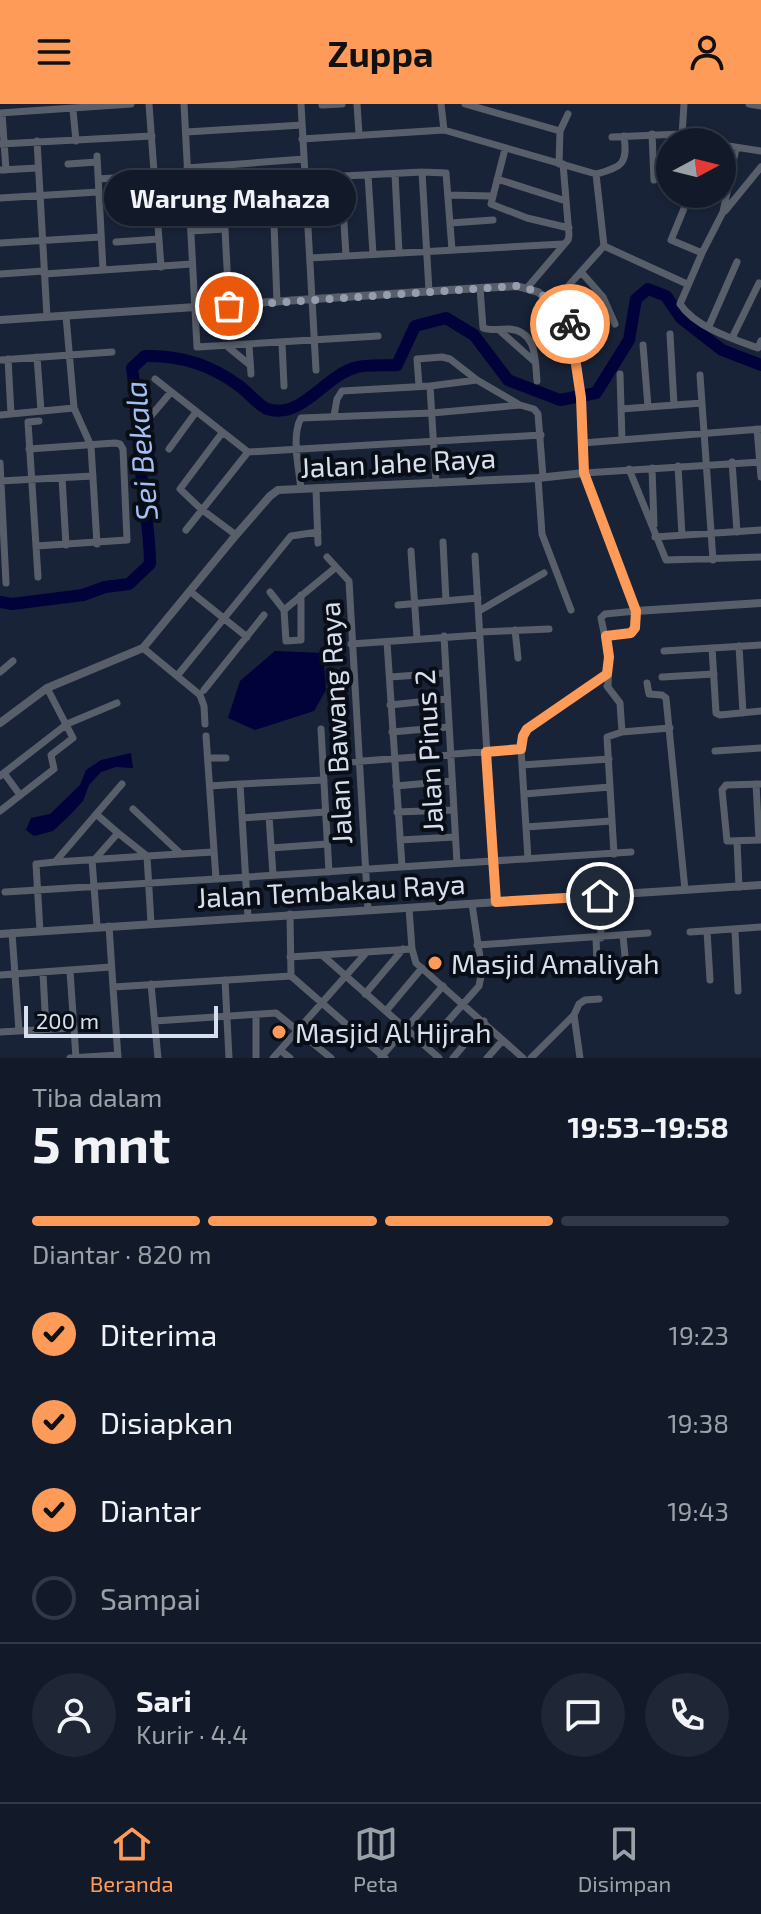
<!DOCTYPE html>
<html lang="id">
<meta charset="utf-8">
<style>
body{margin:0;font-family:"Exo 2",sans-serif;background:#1f2736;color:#f1f3f6;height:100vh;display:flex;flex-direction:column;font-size:30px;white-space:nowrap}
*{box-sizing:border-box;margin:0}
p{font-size:26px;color:#9ca1a8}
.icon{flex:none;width:44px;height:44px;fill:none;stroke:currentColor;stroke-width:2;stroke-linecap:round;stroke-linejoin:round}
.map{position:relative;height:954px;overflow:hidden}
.side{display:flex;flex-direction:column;background:#121a2a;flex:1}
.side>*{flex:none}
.needle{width:52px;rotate:83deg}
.buttons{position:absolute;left:656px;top:24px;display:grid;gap:16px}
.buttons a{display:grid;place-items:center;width:80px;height:80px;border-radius:50%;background:#121a2a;box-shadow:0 2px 6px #0004,0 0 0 2px #313847;font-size:40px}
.scale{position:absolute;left:24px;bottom:20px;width:194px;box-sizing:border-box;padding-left:8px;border:4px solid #d8e0ef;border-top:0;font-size:22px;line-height:28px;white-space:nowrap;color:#d8e0ef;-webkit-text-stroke:6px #080d16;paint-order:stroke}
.pin{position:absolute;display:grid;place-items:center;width:68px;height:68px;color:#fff;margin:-34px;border:4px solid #fff;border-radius:50%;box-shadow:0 2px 8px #0007}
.courier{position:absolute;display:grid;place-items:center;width:80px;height:80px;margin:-40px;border:6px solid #fe9b59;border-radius:50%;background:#fff;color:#222;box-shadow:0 2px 10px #0007}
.bubble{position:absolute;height:56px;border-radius:28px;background:#121a2a;box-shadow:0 2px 6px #0004,0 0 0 2px #313847;font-size:26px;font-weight:700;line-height:56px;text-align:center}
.head em{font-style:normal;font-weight:700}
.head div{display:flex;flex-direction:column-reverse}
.head{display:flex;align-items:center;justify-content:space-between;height:136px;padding:0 32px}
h1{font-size:52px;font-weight:700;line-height:60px}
.bar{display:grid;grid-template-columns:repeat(4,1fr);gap:12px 8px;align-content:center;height:96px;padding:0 32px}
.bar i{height:10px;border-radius:6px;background:#313847}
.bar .selected{background:#fe9b59}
.bar p{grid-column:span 4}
.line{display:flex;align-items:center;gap:20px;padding:0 32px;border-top:2px solid #313847}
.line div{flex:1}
.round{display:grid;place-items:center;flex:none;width:84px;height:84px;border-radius:42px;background:#1f2736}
ol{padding:0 32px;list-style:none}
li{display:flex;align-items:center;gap:24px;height:88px}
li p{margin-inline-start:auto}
li .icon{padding:8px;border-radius:50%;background:#fe9b59;color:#111;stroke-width:4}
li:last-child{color:#9ca1a8}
li i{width:44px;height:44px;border:4px solid #313847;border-radius:50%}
header{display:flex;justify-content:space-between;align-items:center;height:104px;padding:0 32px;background:#fe9b59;color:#111;font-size:36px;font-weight:700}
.dock{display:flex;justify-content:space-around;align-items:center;height:112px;border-top:2px solid #313847;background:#121a2a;font-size:22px;color:#9ca1a8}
.dock a{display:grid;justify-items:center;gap:4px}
.dock .selected{color:#fe9b59}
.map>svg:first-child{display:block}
.water{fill:#000239}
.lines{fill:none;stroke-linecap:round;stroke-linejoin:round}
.river{stroke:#000239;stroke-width:12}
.minor{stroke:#595f6a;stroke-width:7}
.tertiary{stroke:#595f6a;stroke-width:8}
.done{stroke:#959eaf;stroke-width:8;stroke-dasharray:0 14.4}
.route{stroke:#fe9b59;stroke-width:10}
.poi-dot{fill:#fe9b59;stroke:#080d16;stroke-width:3}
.labels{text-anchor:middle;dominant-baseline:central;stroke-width:8;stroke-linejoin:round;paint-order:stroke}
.street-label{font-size:28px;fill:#d8e0ef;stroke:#080d16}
.poi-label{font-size:28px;fill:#d8e0ef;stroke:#080d16;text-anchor:start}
.water-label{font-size:30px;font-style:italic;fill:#a3bff4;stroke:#080d16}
</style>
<header><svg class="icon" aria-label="menu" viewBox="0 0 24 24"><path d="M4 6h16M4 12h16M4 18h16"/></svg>Zuppa<svg class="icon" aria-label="person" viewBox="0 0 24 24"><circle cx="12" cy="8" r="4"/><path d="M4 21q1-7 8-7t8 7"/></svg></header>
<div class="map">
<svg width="761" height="954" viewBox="0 0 761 954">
<rect width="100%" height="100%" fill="#182338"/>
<path class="water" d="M 275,547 L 323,549 L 326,586 L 314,607 L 255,626 L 228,614 L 240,577 Z
M 131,649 L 133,664 L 116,663 L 101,668 L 89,681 L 83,697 L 71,710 L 53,727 L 34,732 L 26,726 L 31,714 L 50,710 L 80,681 L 86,666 L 101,656 Z"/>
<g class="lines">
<path class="river" d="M 0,498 L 12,500 L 83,491 L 105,483 L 129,480 L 150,460 C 150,432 145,406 142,378 C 138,340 138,302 132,264 L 145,252 C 179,251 211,261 238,281 C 247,287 258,301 267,305 C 301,316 324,273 354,264 C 366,260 384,262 397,261 L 415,222 L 446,214 L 474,231 L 508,276 L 560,296 L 596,289 L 629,236 L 636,195 L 648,185 L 666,192 L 681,214 L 722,246 L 761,261"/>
<path class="minor" d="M 149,0 L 161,163
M 184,0 L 197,243 L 378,232
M 301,0 L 316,266
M 357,0 L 359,30
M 441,0 L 444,26
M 465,0 L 560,27
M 749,0 L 761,2
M 322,1 L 342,0
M 73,6 L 76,37
M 0,9 L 131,0
M 2,9 L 6,66
M 186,28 L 302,21
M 652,30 L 654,76
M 682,31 L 684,0
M 612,33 L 680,30 L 711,38
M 302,35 L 444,26 L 596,70 L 604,142 L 553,199
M 37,37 L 47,213
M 0,40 L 152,32
M 722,41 L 761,47
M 736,44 L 723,108 L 702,149 L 680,200 C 695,223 733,235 758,244 L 761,237
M 505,45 L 491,100 L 527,114 L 569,124
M 97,52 L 103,166
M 68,60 L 97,58
M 559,60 L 560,27 L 568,10
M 187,64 L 304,55
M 0,66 L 38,64
M 422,68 L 429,187
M 395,70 L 399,148
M 596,70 C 622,63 628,60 624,32
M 368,71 L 373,150
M 341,72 L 346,151
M 304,74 L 422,68 L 446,69 L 452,146
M 99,75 L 127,73
M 497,75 L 566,97
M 690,90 L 671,136 L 702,149
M 448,91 L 491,92
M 0,94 L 98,88
M 725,107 L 761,63
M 451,119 L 493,116
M 274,120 L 277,198
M 191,127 L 225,125 L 229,202
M 116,138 L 159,135
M 0,139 L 101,133
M 604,142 L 687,180
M 310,154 L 563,140
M 582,169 L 603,193 L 615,220
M 0,170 L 44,167
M 44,170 L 192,160
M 480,184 L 483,224 C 491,227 500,225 509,225 C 537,227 535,255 537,277
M 527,184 L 568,136 L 569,131 L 563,60
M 66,212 L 74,304 L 91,342 L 97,440
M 709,222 L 737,158
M 499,226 L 535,258
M 670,230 L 674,301
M 732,234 L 759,179
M 282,239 L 284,282
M 249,241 L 251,270
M 643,241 L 648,303
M 228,243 L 250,261
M 37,253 L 41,307
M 8,255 L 11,310
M 0,256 L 112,248
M 620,270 L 622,336
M 700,271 L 713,456
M 155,275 L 248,348
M 419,282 L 417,255 L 442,253 L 450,255 L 477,276 L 518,300
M 430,282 L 436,379
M 621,305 L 702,299
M 0,311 L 74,304
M 334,312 L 337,295 L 342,287 L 430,282 L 477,276
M 150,313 L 171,288
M 757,325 L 761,373
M 222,329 L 180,385 L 201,405 L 236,431
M 582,339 L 761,325
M 29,345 L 115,339 L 120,340 L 123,345 L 127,436 L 36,442
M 169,345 L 196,308
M 732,358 L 737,428
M 0,359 L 6,479
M 678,362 L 682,431
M 652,364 L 654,421
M 629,365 L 666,456 L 761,453
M 584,369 L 761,358
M 62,374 L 66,441
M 538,374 L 542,430 L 571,506
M 0,377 L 93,372
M 301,385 C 299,365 291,332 301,314 L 432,309 L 520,301 L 534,305 L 538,310 L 543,373
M 316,385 L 318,439
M 186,426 L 248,348 L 541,331
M 655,433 L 761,426
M 443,438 L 446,497
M 411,447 L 417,534
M 475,452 L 496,798
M 327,453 L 349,477 L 368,806
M 38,473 L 28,318 L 39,317
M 191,488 L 247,533
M 270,488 L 284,506 L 335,464
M 398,501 L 478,494
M 284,506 L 286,537 L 301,536 L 301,491
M 479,507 L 544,469
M 515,526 L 518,554
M 480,528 L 549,525
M 444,532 L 457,759
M 606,532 L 633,528 L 636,507 L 605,510 L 601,514 L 609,553 L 608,583
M 387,538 L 402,762
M 351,540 L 480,531
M 739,542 L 743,609
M 143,544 L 200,591 L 204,602 L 205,620
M 712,544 L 716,609 L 720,611 L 761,607
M 664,547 L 761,541
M 0,568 L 13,557
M 177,572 L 291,432 L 318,428
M 390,573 L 446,569
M 662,573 L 714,570
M 647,579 L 649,590 L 662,591 L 666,594 L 685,786
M 607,582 L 620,599 L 622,628
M 204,586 L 264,511
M 390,601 L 447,595
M 321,625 L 329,768
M 392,628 L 448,623
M 206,632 L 216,775 L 631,748
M 521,645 L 528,755
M 715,647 L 761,644
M 208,654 L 226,654
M 324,660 L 521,645 L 523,632 L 527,625 L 607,570
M 522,661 L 609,655
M 4,669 L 20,691
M 0,672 L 67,620 L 117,599
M 756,680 L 759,736
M 761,680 L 726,681 L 722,686 L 727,737 L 761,736
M 210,682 L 240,680
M 396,682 L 452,677
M 524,690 L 610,683
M 133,705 L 181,750
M 0,707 L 54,665 L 51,651 L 73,634 L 47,584
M 397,708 L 452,706
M 269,712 L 273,771
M 242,714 L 325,708
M 526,723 L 612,717
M 118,729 L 147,752 L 213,748
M 400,736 L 455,733
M 737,737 L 739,783
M 271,744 L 327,740
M 614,750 L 607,633 L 622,628 L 670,624
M 95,755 L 118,729 L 96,710
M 92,756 L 97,822
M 56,758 L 147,752 L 151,819
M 5,788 L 216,775
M 600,792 L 601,834
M 409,804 L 412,845 L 416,859 L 523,954
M 290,810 L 291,872 L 385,954
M 248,813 L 240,680 L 324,676
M 109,822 L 113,883
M 735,826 L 738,887
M 40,827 L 36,760 L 55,758 L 122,680
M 707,827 L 710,876
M 690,828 L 761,823
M 12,829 L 19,927
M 623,832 L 625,852
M 596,834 L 597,858
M 477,841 L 648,829
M 322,851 L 439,954
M 290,853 L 412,845
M 70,867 L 76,954
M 43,869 L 46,925
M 0,871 L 111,863
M 225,876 L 229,954
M 151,880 L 158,954
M 365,890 L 403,845
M 386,907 L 422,864
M 574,911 L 580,954
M 155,917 L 276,909 L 331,954
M 0,928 L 74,924
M 426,942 L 479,882 L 482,867 L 472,800
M 280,946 L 290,954
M 381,953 L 443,882
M 70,954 L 118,951
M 118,954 L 113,883 L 291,872
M 256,954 L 256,911
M 273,954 L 366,849
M 453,954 L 484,917
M 487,954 L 503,936
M 531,954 L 574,911 L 579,900 L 585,896 L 599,895"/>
<path class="tertiary" d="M 0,216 L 480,184 L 517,182 L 538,188 L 563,209 L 573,229 L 581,294 L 584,369 L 636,507 L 761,499
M 0,619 L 47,584 L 143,544 L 236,431 L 270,392 L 278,386 L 538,374 L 584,369
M 0,830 L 761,781"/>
</g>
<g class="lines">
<path class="done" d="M 229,202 L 517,182 C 540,186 558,199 570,220"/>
<path class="route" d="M 570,220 L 581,294 L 584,369 L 636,507 L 635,524 L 631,529 L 606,532 L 609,553 L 607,570 L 527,625 L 523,632 L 521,645 L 486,648 L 496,798 L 600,792"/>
</g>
<g class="poi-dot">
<circle cx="435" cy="859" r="8"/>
<circle cx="279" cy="928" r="8"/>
</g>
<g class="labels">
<g class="street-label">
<text transform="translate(398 358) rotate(-3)">Jalan Jahe Raya</text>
<text transform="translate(335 619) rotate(-93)">Jalan Bawang Raya</text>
<text transform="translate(428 647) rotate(-93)">Jalan Pinus 2</text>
<text transform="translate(331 786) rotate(-3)">Jalan Tembakau Raya</text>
</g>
<g class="poi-label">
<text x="451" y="859">Masjid Amaliyah</text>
<text x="295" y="928">Masjid Al Hijrah</text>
</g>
<g class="water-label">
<text transform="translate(140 347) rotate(-95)">Sei Bekala</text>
</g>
</g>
</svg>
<div class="buttons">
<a><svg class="needle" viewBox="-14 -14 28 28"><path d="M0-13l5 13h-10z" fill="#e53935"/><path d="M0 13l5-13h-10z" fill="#9ca1a8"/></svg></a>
</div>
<div class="scale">200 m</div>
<div class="pin" style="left:229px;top:202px;background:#ea580c"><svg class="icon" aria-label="bag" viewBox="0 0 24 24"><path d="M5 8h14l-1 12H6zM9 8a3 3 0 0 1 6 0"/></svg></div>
<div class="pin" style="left:600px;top:792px;background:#1f2937"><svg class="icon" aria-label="home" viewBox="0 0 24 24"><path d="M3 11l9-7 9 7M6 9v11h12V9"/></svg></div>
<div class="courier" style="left:570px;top:220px"><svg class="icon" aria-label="bike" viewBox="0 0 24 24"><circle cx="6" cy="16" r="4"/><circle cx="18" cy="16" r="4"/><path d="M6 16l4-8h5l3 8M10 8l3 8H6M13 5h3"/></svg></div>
<div class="bubble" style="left:104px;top:66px;width:252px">Warung Mahaza</div>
</div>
<section class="side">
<div class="head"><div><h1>5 mnt</h1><p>Tiba dalam</p></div><em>19:53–19:58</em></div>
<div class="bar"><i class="selected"></i><i class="selected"></i><i class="selected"></i><i></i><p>Diantar · 820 m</p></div>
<ol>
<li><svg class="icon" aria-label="check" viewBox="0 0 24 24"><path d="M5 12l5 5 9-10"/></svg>Diterima<p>19:23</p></li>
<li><svg class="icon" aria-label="check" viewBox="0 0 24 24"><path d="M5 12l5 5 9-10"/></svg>Disiapkan<p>19:38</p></li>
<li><svg class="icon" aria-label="check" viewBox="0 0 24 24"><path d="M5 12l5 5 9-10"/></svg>Diantar<p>19:43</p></li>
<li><i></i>Sampai</li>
</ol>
<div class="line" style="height:144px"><a class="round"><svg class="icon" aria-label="person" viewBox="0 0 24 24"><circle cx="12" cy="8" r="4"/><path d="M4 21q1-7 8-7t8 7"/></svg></a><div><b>Sari</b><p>Kurir · 4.4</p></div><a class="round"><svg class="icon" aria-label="chat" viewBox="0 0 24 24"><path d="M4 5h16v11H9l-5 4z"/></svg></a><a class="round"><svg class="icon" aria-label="phone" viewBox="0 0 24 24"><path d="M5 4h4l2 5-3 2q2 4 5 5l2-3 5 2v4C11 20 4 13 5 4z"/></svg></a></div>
</section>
<nav class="dock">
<a class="selected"><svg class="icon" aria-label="home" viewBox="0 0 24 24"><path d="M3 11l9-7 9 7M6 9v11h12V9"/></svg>Beranda</a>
<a><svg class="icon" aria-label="map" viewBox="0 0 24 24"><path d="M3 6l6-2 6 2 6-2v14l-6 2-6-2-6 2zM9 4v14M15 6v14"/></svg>Peta</a>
<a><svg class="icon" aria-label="saved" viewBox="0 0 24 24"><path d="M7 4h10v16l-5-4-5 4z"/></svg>Disimpan</a>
</nav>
